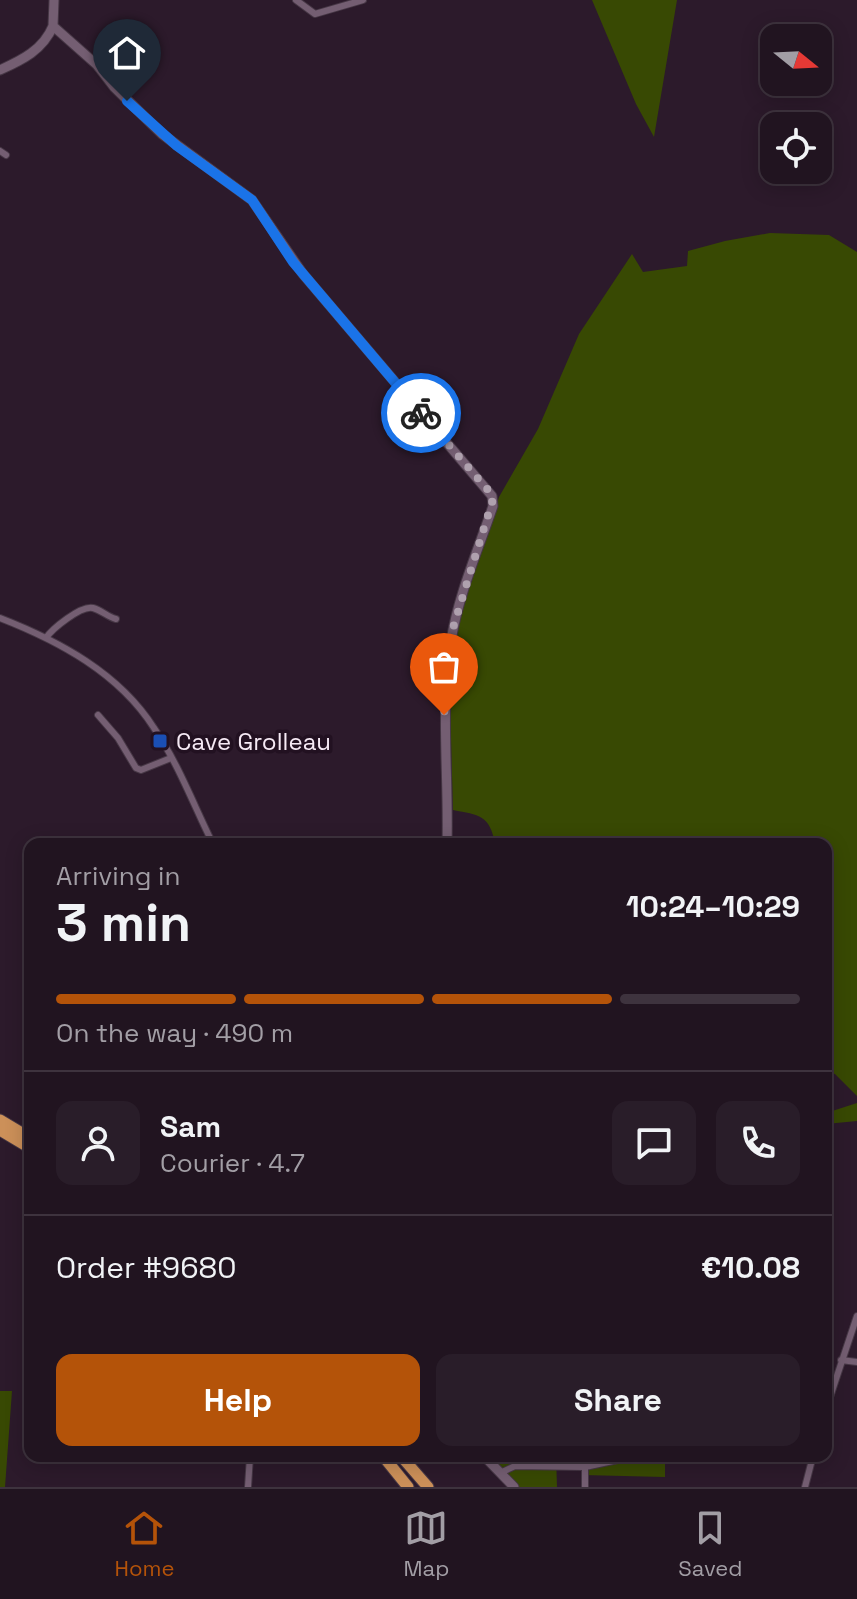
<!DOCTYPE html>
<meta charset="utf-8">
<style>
body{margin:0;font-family:"Space Grotesk",sans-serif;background:#291d29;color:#f1f3f6;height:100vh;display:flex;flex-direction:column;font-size:30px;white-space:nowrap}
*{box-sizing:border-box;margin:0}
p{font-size:26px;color:#a29ea5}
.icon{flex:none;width:44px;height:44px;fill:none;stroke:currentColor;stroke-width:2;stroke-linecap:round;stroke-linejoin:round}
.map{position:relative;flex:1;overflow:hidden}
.side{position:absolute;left:24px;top:838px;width:808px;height:624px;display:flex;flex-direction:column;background:#211420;border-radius:16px;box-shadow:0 4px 20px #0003,0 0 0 2px #3e333e}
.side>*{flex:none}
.needle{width:52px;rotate:108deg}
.tools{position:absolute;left:760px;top:24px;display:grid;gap:16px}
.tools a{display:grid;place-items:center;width:72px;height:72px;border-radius:16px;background:#211420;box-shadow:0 4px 20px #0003,0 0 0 2px #3e333e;font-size:40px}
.pin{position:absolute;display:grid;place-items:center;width:68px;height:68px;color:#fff;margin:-82px -34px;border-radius:50% 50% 50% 0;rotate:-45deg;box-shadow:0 0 8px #0007}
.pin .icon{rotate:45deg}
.courier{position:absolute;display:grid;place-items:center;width:80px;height:80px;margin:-40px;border:6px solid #1a73e8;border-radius:50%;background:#fff;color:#222;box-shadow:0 2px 10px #0007}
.head em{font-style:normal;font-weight:600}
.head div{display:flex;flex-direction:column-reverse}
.head{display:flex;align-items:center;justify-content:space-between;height:136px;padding:0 32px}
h1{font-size:52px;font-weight:600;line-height:60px}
.bar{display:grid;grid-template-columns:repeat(4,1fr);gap:12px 8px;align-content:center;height:96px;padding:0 32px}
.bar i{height:10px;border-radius:6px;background:#3e333e}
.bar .active{background:#b45309}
.bar p{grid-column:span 4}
.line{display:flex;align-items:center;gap:20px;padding:0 32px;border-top:2px solid #3e333e}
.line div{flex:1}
.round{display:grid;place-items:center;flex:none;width:84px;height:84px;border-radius:16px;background:#291d29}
.primary-button{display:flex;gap:16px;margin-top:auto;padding:16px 32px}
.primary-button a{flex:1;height:92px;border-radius:16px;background:#b45309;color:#fff;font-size:32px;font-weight:600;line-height:92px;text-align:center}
.primary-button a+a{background:#291d29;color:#f1f3f6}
.tab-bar{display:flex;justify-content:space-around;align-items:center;height:112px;border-top:2px solid #3e333e;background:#211420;font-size:22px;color:#a29ea5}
.tab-bar a{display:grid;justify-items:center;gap:4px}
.tab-bar .active{color:#b45309}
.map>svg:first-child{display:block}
.green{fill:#384903}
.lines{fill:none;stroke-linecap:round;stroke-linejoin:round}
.street-casing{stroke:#463745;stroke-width:8}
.secondary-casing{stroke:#463745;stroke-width:11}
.highway-casing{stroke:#463745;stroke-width:13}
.street{stroke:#745e72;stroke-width:6}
.secondary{stroke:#745e72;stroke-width:9}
.highway{stroke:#cc9059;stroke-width:11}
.done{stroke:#afa1ae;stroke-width:8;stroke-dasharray:0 14.4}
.route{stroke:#1a73e8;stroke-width:10}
.transit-dot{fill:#1a4fb4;stroke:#221121;stroke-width:3}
.labels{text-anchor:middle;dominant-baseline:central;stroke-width:7;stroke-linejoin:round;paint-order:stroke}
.poi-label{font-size:24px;fill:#f6eaf5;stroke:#221121;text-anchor:start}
</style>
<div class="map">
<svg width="857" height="1487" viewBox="0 0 857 1487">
<rect width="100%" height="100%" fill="#2c1a2b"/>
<path class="green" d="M 592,0 L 677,0 L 654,137 L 636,104 Z
M 770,233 L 829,235 L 857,252 L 857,1096 L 835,1074 L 826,1072 L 826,844 L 495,844 C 490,815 479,815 453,810 L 450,706 L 453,650 L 462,609 L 499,497 L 538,429 L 579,334 L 632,254 L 643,272 L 687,266 L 688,251 L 725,241 Z
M 857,1103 L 857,1121 L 826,1124 L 826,1113 Z
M 0,1391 L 12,1391 L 5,1487 L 0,1487 Z
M 489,1456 L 556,1456 L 557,1487 L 518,1487 Z
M 582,1456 L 665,1456 L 665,1477 L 582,1475 Z"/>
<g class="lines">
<defs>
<path id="street" d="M 296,0 L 315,14 L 363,0
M 0,151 L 6,155
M 0,618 C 59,641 119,673 154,728 C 178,763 194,806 213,844
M 46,638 C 52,629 81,605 93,608 C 101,610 108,617 116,619
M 98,715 L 118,738 L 136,768 L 141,770 L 171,758
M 841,1360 L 857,1362
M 826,1409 L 857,1316
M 585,1456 L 585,1487
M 500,1473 L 515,1466 L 585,1467 L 636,1456
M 248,1487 L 250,1456
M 805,1487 L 813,1456"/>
<path id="secondary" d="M 53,26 L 97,65 L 114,87 L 162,134 L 252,200 L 303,274 L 492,496 L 493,506 C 478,550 458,596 451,641 C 440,709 449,776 447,844
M 53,26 L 54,0
M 0,70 C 22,60 43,50 53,26
M 484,1456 L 514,1487"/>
<path id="highway" d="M 0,1120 L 30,1138
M 0,1130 L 30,1148
M 383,1456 L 408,1487
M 401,1456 L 428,1487"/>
</defs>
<use href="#street" class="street-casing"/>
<use href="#secondary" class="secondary-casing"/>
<use href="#highway" class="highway-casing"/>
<use href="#street" class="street"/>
<use href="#secondary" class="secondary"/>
<use href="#highway" class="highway"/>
</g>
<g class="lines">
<path class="done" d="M 421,413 L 489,491 L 493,499 L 453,628 L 444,715"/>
<path class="route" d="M 127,101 L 177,146 L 252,200 L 293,262 L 421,413"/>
</g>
<rect class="transit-dot" x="152" y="733" width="16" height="16" rx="4"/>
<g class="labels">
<g class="poi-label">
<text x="176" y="741">Cave Grolleau</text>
</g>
</g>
</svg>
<div class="tools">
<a><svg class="needle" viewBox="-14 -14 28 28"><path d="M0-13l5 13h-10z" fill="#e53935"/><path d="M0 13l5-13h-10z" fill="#a29ea5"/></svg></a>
<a><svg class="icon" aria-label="locate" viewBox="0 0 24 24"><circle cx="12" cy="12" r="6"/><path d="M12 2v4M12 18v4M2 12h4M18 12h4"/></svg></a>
</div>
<div class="pin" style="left:444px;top:715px;background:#ea580c"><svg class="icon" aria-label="bag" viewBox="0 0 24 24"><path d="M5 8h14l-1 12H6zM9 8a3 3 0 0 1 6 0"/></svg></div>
<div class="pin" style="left:127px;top:101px;background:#1f2937"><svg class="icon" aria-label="home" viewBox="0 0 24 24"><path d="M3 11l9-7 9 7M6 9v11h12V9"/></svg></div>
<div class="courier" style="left:421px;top:413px"><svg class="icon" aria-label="bike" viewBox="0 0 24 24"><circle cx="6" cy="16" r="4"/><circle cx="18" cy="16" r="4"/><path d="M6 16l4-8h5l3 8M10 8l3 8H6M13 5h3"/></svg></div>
<section class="side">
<div class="head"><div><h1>3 min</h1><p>Arriving in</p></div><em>10:24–10:29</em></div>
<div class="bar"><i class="active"></i><i class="active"></i><i class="active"></i><i></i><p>On the way · 490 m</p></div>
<div class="line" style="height:144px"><a class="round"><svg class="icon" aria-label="person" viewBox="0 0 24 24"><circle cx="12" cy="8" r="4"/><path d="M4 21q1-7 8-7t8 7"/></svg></a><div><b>Sam</b><p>Courier · 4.7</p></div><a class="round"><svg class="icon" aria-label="chat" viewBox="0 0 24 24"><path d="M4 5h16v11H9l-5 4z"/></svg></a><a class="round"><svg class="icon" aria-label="phone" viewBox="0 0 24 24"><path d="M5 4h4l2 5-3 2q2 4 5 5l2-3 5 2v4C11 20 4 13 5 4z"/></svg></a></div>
<div class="line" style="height:104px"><div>Order #9680</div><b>€10.08</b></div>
<div class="primary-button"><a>Help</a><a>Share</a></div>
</section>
</div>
<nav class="tab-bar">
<a class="active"><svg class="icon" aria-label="home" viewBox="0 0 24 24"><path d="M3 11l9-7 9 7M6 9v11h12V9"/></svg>Home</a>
<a><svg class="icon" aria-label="map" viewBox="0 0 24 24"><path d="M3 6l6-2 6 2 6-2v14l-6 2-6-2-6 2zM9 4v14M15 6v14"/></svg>Map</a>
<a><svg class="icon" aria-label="saved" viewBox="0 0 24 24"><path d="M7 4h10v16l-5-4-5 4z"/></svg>Saved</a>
</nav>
